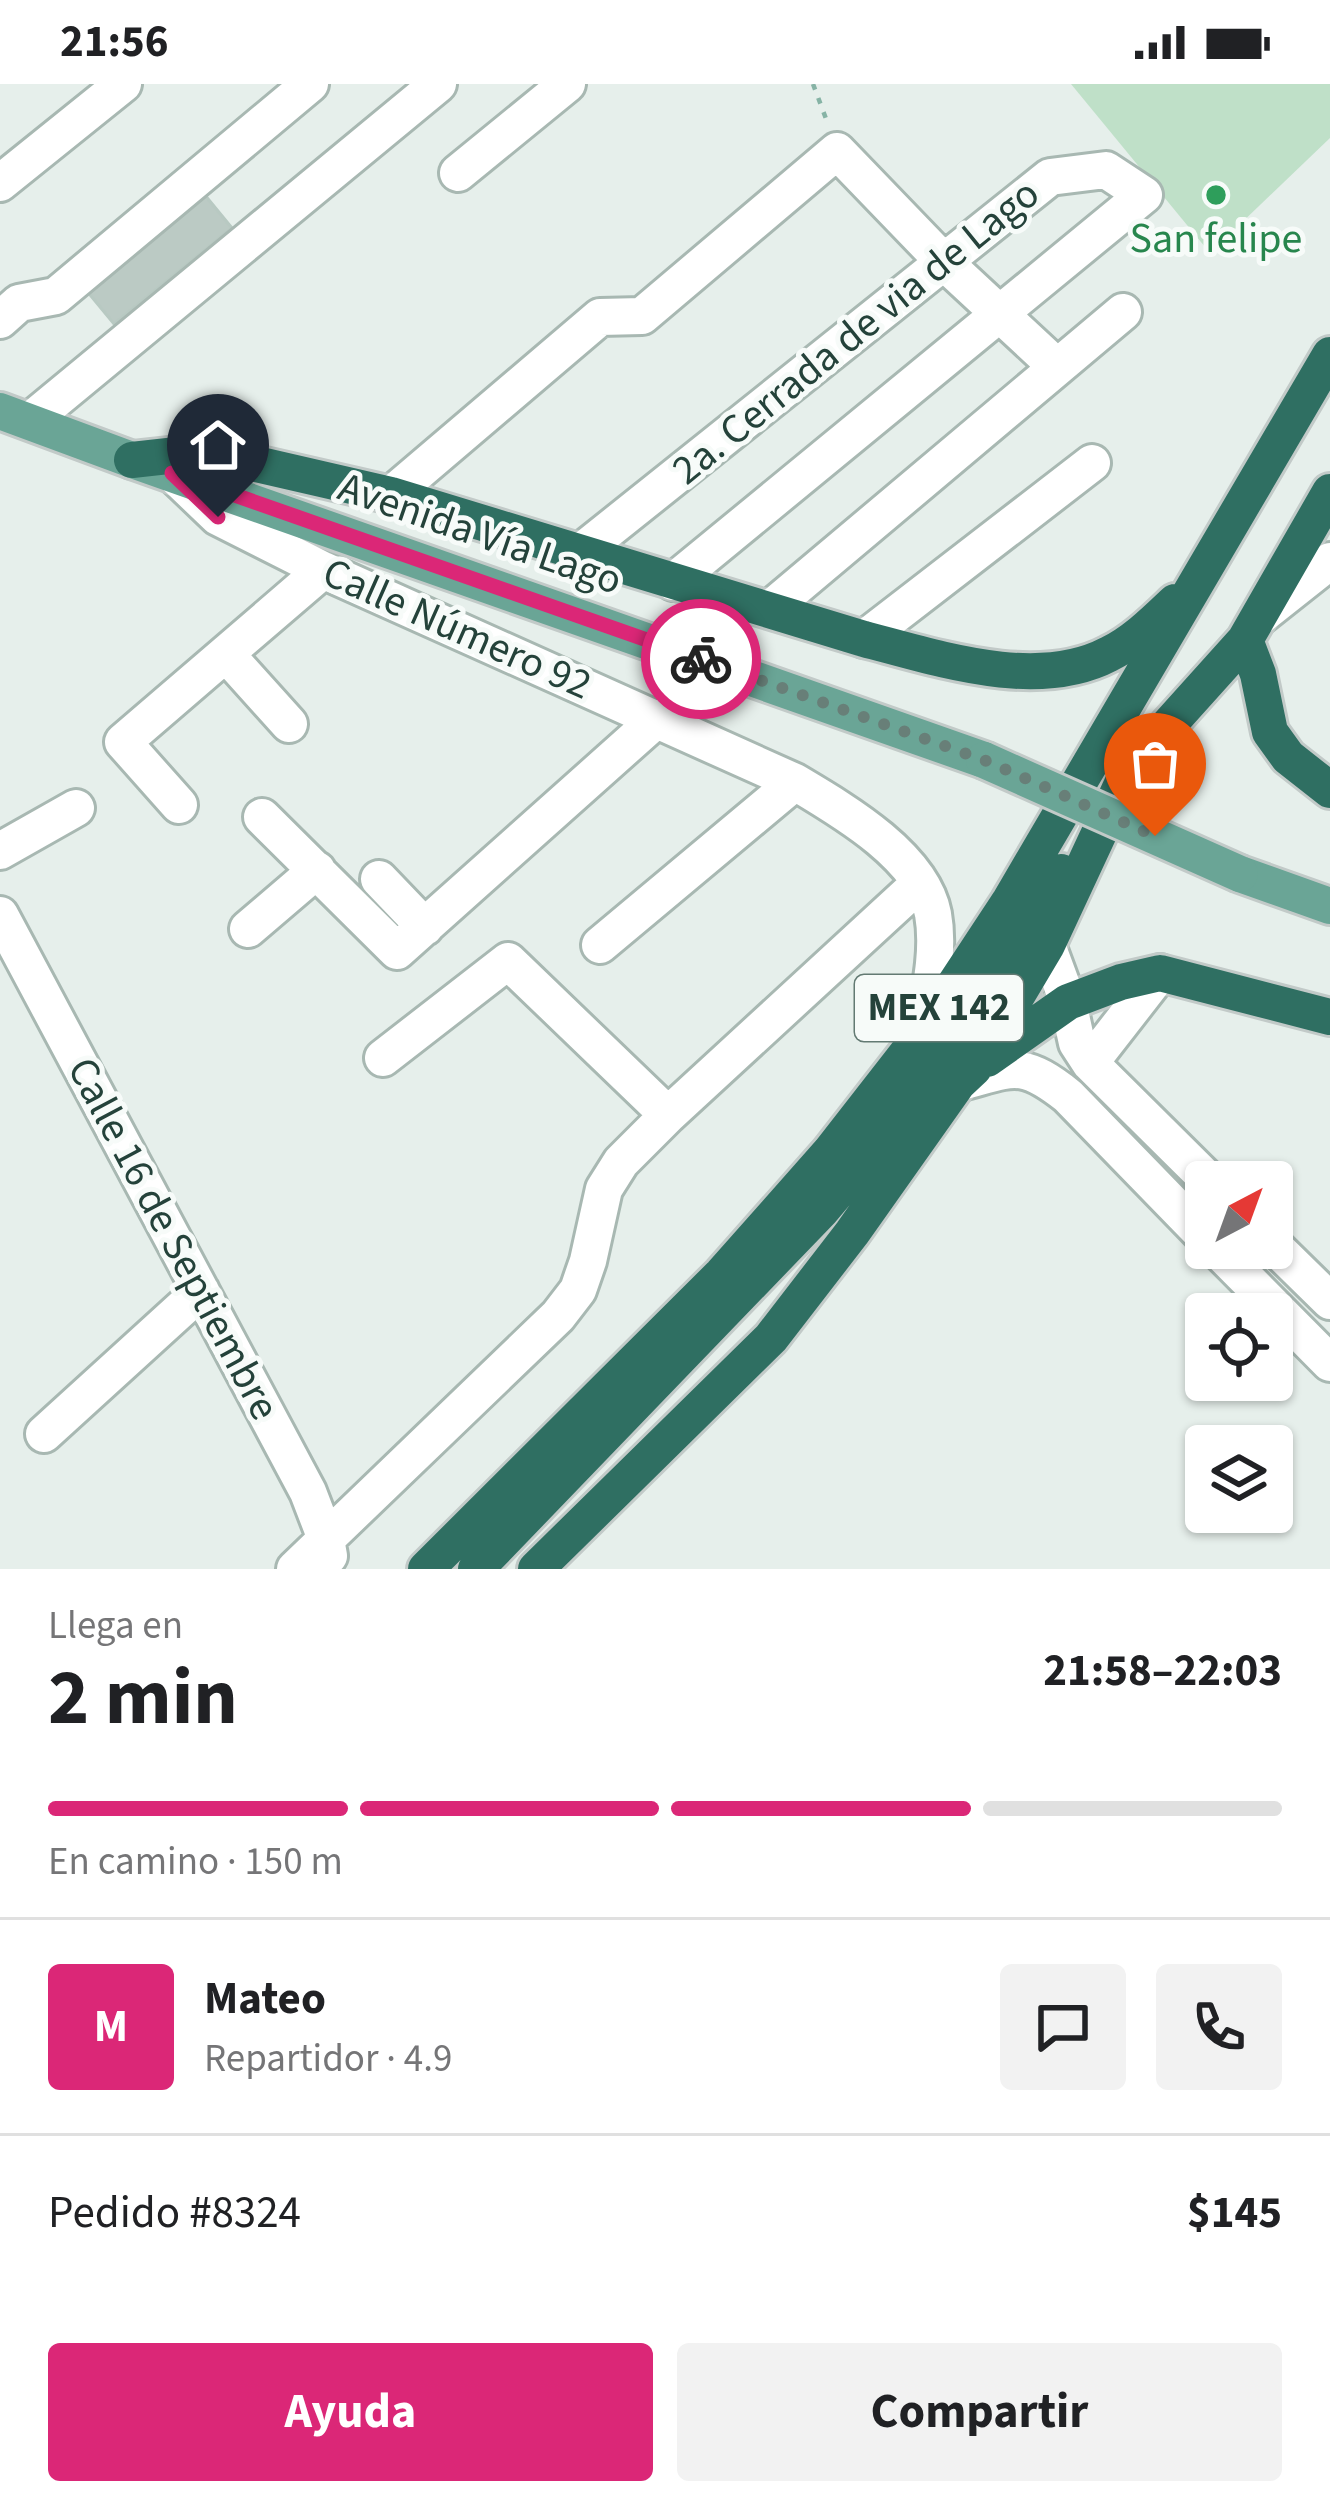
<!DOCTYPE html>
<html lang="es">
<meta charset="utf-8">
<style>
body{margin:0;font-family:"Source Sans 3",sans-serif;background:#f2f2f2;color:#202124;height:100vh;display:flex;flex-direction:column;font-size:45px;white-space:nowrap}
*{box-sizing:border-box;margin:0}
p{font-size:39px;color:#757577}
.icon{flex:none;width:66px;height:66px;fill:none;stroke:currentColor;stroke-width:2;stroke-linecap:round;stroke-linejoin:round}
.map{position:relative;height:1485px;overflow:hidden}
.drawer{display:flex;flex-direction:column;background:#fff;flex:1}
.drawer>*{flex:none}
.needle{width:78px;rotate:41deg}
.fabs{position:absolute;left:1185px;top:1077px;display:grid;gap:24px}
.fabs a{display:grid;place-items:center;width:108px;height:108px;border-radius:12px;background:#fff;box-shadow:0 3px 9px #0004;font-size:60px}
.pin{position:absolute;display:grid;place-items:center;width:102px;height:102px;color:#fff;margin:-123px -51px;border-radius:50% 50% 50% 0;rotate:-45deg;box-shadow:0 0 12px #0007}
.pin .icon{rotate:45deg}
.courier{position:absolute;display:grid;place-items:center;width:120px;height:120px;margin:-60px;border:9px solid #db2777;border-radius:50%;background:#fff;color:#222;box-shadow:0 3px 15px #0007}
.overview em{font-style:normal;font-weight:700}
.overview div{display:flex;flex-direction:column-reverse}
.overview{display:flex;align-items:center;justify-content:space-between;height:204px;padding:0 48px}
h1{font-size:78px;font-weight:700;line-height:90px}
.bar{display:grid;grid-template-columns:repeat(4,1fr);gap:18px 12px;align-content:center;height:144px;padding:0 48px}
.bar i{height:15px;border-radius:9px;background:#e0e0e0}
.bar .selected{background:#db2777}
.bar p{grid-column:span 4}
.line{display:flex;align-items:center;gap:30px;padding:0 48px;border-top:3px solid #e0e0e0}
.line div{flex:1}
.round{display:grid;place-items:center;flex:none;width:126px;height:126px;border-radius:12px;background:#f2f2f2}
.primary-button{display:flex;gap:24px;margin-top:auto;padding:24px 48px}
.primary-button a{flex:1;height:138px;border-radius:12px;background:#db2777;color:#fff;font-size:48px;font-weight:700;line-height:138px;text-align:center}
.primary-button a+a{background:#f2f2f2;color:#202124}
.status{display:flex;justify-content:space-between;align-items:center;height:84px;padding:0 60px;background:#fff;direction:ltr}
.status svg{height:33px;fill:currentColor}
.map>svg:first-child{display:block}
.green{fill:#bfe0c8}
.building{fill:#bbcac4;stroke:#b8c9c2;stroke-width:3}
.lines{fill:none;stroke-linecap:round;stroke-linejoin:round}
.minor-casing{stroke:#a8b8b2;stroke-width:42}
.major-casing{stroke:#c2cac8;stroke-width:42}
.highway-casing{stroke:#c2cac8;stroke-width:42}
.path{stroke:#86b3a5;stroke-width:4.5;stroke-dasharray:6 9;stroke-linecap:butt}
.minor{stroke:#fff;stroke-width:36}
.major{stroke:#6aa596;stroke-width:36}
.highway{stroke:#2f6f62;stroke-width:36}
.major-bridge-casing{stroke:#c2cac8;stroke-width:42;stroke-linecap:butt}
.major-bridge{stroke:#6aa596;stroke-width:36}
.done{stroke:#687f78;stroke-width:12;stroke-dasharray:0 21.6}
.route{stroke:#db2777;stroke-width:15}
.leisure-dot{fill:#2e9e5b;stroke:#f7fbf9;stroke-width:4.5}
.labels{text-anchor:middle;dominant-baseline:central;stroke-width:10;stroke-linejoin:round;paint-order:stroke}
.shield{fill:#f7fbf9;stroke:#637a73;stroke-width:3}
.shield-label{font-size:39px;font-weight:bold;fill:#24423a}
.leisure-label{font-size:42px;fill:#27864d;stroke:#f7fbf9}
.street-label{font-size:42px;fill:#24423a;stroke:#f7fbf9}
</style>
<div class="status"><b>21:56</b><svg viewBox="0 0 49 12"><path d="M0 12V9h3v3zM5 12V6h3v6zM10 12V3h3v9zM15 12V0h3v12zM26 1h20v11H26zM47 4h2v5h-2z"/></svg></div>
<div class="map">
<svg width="1330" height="1485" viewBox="0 0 1330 1485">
<rect width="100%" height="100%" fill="#e6efeb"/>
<path class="green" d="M 1071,0 L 1330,0 L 1330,54 L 1210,169 Z"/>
<path class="building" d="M 204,110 L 232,144 L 114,240 L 86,206 Z"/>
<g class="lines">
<defs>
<path id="minor" d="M 458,89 L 567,0
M 0,99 L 123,0
M 0,236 L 19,219 L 56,212 L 310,0
M 30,337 L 438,0
M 172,389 L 218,433 L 323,486 L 795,698 C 842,726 922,772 933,830 C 940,869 929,911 922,950
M 391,411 L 600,233 L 642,232 L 837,67 L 944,178 L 1057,283
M 582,467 L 1050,93 L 1106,86 L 1144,111 L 673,498
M 770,525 L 1123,228
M 1258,534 L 1330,477
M 864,555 L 1092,379
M 226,570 L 289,640
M 179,721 L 123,658 L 323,486
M 262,733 L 397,867 L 658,634
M 0,767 L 76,724
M 379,795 L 425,843
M 0,831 L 308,1408 L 326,1455 L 329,1472
M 248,845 L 317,786
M 600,861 L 795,698
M 1047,861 L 1068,918 L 1077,959 L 1090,979 L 1210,1098
M 383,974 L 508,877 L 668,1031
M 1090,979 L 1160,889
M 958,999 C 1012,985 1020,974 1068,1012 L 1206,1154
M 1272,1160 L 1330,1217
M 1216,1164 L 1330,1279
M 44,1350 L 201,1207
M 295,1485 L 558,1232 L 578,1206 L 588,1177 L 604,1105 L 621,1078 L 668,1031 L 920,799"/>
<path id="major" d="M 0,327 L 132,376 L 984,676
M 1240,790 L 1330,822"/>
<path id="highway" d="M 132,376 L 204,368 L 391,411 L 864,555 C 937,574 1037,608 1109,570 C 1134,558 1155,537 1175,518
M 1245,556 L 1258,590 L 1270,648 L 1288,673 L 1330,706
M 987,975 L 1068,918 L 1121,898 L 1160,889 L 1330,933
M 426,1485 L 722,1190 L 830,1068 L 922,950 L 1009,818 L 1330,271
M 476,1485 L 822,1126 L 897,1037 L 944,970 L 1061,788
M 536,1485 L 771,1254 L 852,1149 L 958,999 L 974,984 L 1047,861 L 1129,685 L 1245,556 L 1330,408"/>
</defs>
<use href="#minor" class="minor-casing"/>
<use href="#major" class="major-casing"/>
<use href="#highway" class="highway-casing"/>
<path class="path" d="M 813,0 L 828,40"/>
<use href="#minor" class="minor"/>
<use href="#major" class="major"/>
<use href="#highway" class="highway"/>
<defs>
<path id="major-bridge" d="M 984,676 L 1240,790"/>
</defs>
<use href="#major-bridge" class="major-bridge-casing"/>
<use href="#major-bridge" class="major-bridge"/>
</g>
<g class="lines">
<path class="done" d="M 701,575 L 984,676 L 1155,752"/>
<path class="route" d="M 218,433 L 172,389 L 701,575"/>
</g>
<circle class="leisure-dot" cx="1216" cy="111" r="12"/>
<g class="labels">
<rect class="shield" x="855" y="891" width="168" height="66" rx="9"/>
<g class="shield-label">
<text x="939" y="924">MEX 142</text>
</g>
<g class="leisure-label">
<text x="1216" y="155">San felipe</text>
</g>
<g class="street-label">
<text transform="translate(856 248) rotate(-39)">2a. Cerrada de via de Lago</text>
<text transform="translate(480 450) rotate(19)">Avenida Vía Lago</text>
<text transform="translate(457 545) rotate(24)">Calle Número 92</text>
<text transform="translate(173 1155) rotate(62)">Calle 16 de Septiembre</text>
</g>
</g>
</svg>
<div class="fabs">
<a><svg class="needle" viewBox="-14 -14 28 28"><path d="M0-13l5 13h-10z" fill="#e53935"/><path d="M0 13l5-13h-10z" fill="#757577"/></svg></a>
<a><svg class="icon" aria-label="locate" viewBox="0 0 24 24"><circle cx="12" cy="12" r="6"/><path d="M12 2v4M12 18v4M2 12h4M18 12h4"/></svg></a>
<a><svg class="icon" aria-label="layers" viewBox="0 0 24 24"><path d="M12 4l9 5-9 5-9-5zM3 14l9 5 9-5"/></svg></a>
</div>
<div class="pin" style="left:1155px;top:752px;background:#ea580c"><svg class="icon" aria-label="bag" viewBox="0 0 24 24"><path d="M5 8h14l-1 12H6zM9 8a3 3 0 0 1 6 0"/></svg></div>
<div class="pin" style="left:218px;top:433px;background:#1f2937"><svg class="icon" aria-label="home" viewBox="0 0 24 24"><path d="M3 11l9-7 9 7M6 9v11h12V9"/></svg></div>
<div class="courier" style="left:701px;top:575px"><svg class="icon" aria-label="bike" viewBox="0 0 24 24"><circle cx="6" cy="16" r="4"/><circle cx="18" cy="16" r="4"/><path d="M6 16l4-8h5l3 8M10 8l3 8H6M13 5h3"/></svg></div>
</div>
<section class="drawer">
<div class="overview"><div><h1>2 min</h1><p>Llega en</p></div><em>21:58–22:03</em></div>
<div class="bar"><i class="selected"></i><i class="selected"></i><i class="selected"></i><i></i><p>En camino · 150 m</p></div>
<div class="line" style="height:216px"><b class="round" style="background:#db2777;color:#fff">M</b><div><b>Mateo</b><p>Repartidor · 4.9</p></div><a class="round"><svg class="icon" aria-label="chat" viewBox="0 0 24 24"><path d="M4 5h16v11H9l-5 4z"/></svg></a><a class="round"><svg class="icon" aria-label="phone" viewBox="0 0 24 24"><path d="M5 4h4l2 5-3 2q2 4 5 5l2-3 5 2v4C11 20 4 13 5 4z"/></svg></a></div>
<div class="line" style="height:156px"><div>Pedido #8324</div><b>$145</b></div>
<div class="primary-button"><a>Ayuda</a><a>Compartir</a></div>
</section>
